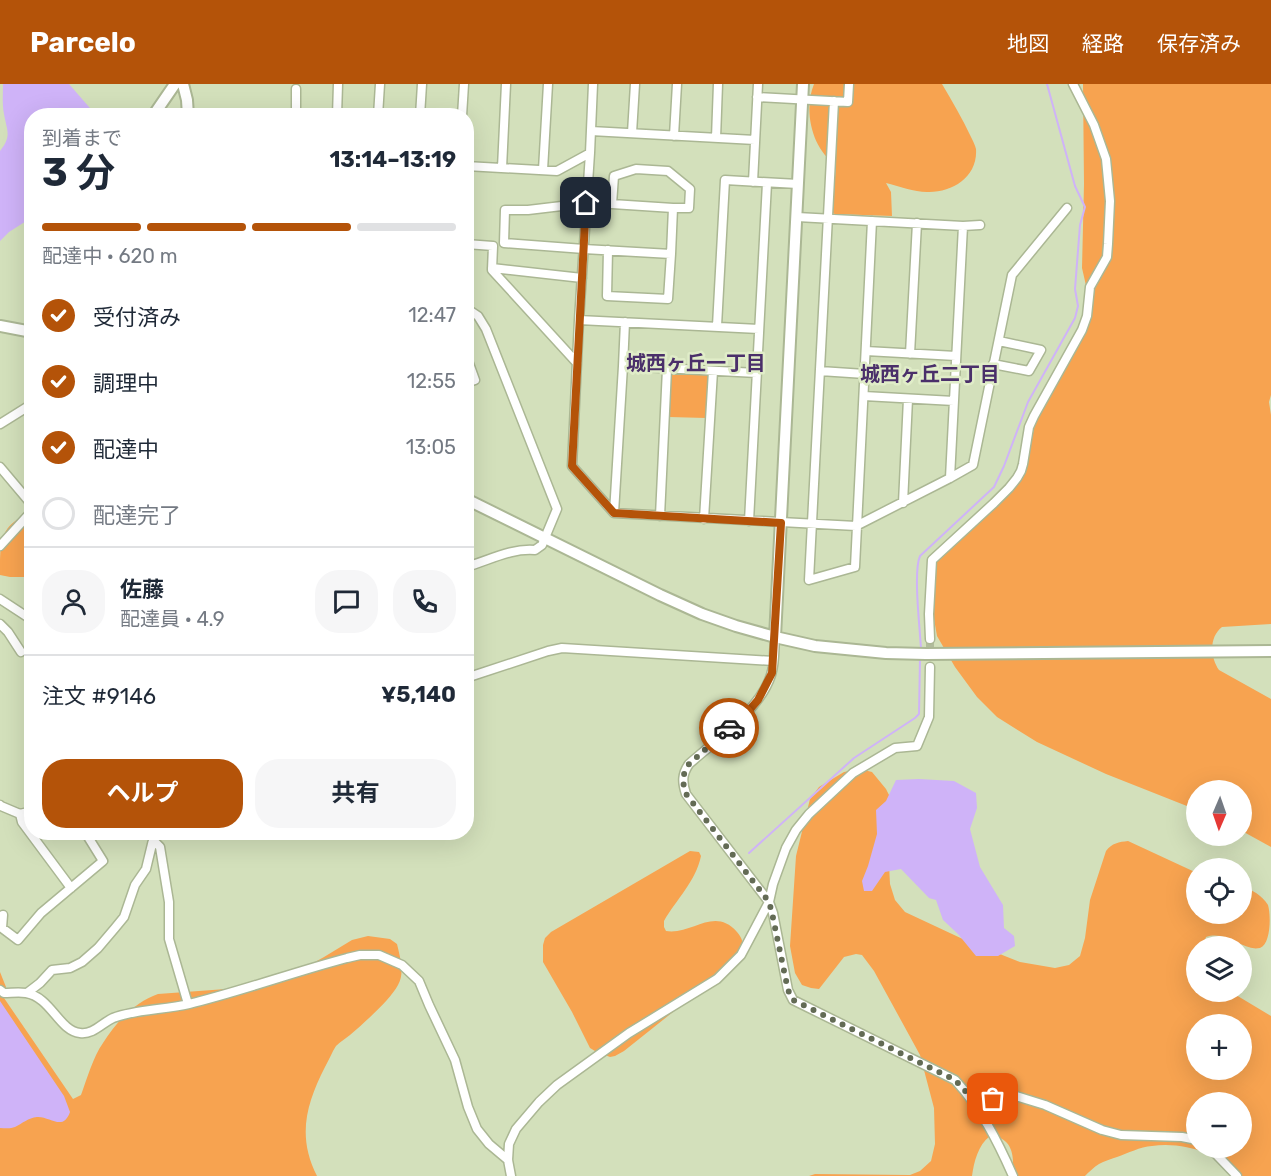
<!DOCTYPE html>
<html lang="ja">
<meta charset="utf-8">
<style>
body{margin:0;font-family:Rubik,"Noto Sans JP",sans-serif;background:#f6f6f7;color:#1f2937;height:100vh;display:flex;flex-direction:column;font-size:22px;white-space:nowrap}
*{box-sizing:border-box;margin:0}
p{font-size:20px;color:#747a83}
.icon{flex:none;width:33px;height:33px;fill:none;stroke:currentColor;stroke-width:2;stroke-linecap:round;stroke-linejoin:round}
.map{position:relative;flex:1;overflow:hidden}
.details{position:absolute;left:24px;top:24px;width:450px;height:732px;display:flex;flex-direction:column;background:#fff;border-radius:24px;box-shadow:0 6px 24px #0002}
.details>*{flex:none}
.needle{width:39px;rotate:182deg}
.tools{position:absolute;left:1186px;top:696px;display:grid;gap:12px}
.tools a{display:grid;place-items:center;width:66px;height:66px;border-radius:50%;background:#fff;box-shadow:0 6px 24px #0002;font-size:30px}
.pin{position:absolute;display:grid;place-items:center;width:51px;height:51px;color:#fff;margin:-26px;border-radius:12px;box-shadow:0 3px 9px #0006}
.courier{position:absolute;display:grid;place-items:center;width:60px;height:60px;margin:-30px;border:4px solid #b45309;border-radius:50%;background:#fff;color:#222;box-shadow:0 2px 8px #0007}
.headline em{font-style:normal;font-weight:700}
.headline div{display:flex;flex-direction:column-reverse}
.headline{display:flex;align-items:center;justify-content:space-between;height:102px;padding:0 18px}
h1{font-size:39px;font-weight:700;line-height:45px}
.bar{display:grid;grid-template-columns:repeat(4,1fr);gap:9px 6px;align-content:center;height:72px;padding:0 18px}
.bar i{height:8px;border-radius:4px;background:#e0e1e3}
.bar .on{background:#b45309}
.bar p{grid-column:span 4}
.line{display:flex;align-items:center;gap:15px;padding:0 18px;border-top:2px solid #e0e1e3}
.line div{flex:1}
.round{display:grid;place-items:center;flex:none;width:63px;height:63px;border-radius:24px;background:#f6f6f7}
ol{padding:0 18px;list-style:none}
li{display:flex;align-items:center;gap:18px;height:66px}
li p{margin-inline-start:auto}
li .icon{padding:6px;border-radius:50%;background:#b45309;color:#fff;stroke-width:4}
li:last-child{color:#747a83}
li i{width:33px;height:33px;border:3px solid #e0e1e3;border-radius:50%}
.action{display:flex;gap:12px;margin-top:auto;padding:12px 18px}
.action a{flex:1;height:69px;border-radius:24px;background:#b45309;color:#fff;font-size:24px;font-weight:700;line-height:69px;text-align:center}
.action a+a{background:#f6f6f7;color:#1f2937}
header{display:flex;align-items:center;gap:36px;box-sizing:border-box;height:84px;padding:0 30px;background:#b45309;color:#fff}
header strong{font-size:28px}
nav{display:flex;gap:33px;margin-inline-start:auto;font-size:21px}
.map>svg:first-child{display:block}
.green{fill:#f7a350;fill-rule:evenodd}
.water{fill:#cfb3f8}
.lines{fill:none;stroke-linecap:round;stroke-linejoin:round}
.stream{stroke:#cfb3f8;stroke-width:2}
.minor-tunnel{stroke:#b1bc9c;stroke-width:8;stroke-dasharray:8 4;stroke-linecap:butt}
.minor-casing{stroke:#abb794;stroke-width:11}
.tertiary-casing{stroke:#abb794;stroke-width:14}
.minor{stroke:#fff;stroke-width:8}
.tertiary{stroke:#fff;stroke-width:10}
.done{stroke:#636b55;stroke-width:6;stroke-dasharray:0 10.8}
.route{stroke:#b45309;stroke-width:8}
.labels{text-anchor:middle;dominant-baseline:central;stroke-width:5;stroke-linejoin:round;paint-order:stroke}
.neighbourhood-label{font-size:20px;font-weight:bold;fill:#4a2f6a;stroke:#e0edc8}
</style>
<header>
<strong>Parcelo</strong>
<nav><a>地図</a><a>経路</a><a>保存済み</a></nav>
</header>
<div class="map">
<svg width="1271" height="1092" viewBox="0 0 1271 1092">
<rect width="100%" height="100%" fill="#d3e0bb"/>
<path class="green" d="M 814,0 L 942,0 C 952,17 962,34 971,53 C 973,57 975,61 976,65 C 978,93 952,109 927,108 C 914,108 899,102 886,99 L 891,108 L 892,132 L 835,130 L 832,129 L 836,81 C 812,65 803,27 814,0 Z
M 1083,0 L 1271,0 L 1271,311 L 1269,318 L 1271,331 L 1271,540 L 1222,543 C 1209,553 1210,573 1219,586 L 1271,615 L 1271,763 L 1242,747 L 1242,706 L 1197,706 L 1197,726 L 1106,690 L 1037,658 L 997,633 L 977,613 L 955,583 L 937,552 L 934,535 L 931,529 L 934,476 L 980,433 L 1025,380 L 1039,325 L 1084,246 L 1090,219 L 1082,184 L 1084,100 Z
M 673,289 L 706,290 L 708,292 L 706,334 L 669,333 L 671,291 Z
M 31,428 L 31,493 L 10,493 L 0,491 C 0,455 0,442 31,428 Z
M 855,686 L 864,686 L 872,688 L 886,705 L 893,719 L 889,781 L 890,800 L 895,816 L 905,828 L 967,857 L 1020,878 L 1055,884 L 1069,881 L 1080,872 L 1085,854 L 1090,816 L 1106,767 C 1112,759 1119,758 1128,757 L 1197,789 L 1197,830 L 1242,830 L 1242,802 C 1252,806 1262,811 1268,821 C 1271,831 1271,860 1260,864 C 1243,868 1228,846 1206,853 L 1203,862 L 1197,862 L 1197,908 L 1231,908 L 1271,932 L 1271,1092 L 1242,1092 C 1222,1070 1182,1057 1152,1062 C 1140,1063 1128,1069 1117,1073 C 1111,1075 1104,1077 1099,1080 C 1094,1083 1089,1088 1085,1092 L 1012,1092 C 1015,1073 1013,1053 990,1052 C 978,1061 974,1078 972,1092 L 809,1092 L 815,1090 L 910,1091 L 920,1087 L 931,1077 L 935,1060 L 934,1024 L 920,971 L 874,887 L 862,871 L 856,870 L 844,873 L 819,905 L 811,904 L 802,901 L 795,889 L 790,862 L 796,772 L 810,715 L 819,703 L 844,688 ZM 1197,940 L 1242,940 L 1242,986 L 1197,986 ZM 1197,1018 L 1242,1018 L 1242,1064 L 1197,1064 Z
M 690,767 L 699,768 L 701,772 C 696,797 676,816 664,837 L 664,843 L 666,847 C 693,851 714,822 737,848 C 743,855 744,861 743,870 L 688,916 L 624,967 L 615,972 L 610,973 L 595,967 L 590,964 L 572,928 L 543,878 L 543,861 L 545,854 L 551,848 Z
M 368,852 L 390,855 L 397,860 C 400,873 405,889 398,901 C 390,916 364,939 350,951 C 346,954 340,958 336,962 C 332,968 329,976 325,983 C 306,1020 297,1053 317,1092 L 0,1092 L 0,888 L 6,903 L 4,914 L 73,1015 L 81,1011 C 87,995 93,973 103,959 C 116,938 135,918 158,910 L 226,905 L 285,895 L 324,873 L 352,856 Z"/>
<path class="water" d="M 3,0 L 69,0 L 96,31 L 32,32 L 31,134 L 9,148 L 0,157 L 0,67 C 12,52 7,47 4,30 C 2,20 3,10 3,0 Z
M 919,695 L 954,697 L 976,709 L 977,724 L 970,745 L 980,783 L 1003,821 L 1004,844 L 1014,852 L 1015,862 L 998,872 L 976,872 L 958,850 L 943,836 L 936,816 L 929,814 L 901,785 L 885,788 L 872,807 L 864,807 L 862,797 L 868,782 L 877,750 L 876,726 L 886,717 L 896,696 Z
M 0,917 L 64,1012 L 70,1028 C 63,1048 50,1032 37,1033 C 28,1034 23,1039 15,1043 C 10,1045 5,1044 0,1044 Z"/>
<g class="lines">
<path class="stream" d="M 921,565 C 920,544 913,488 920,472 L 994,403 L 1004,382 L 1028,318 L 1075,234 L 1078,222 L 1075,205 L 1080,141 L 1085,123 L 1075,102 L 1047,0
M 749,769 L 854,674 L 915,634 L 919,630 L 920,574"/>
<path class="minor-tunnel" d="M 930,555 L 930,583"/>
<defs>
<path id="minor" d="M 757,13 L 848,18 L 849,0
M 834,17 L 809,496 L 855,483 L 872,137
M 296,32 L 296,5
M 337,32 L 338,0
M 378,32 L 380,0
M 420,32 L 422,0
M 462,32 L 464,0
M 591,47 L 755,56
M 632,49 L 635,0
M 674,52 L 677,0
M 716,54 L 718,0
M 466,82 L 557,87 L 590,69 L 593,0
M 502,84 L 506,0
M 543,86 L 548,0
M 753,98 L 758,0
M 797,133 L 963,142 L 950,394
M 963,142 L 980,141
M 466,160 L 493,162 L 492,186 L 577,279
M 608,166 L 607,212 L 668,215 L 671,170 L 584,165 L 504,159 L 505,126 L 528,126 L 587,119 L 612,120
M 671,170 L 673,124 L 689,124 L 690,105 L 668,87 L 636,85 L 614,92 L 612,120 L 673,124
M 492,184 L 582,194
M 466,224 L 478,232 L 486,245 L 557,425 L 542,461 L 535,466 C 511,464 490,476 466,483
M 579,236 L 590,69
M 625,238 L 623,282 L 757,289
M 717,242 L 725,96 L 798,100
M 759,245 L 579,236 L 572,382 L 614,429 L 856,442 L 950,394 L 973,381 L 1012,191 L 1067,124
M 866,267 L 956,272
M 910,270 L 917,139
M 466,271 L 475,296 L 466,299
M 993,280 L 1029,287 L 1041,266 L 999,257
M 820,287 L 865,290
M 864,312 L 954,317
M 0,340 L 32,320
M 0,383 L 32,421
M 903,419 L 908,315
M 614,429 L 623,282
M 660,432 L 667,285
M 704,435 L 713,287
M 749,437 L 767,99
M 0,462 L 32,427
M 0,515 L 32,536
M 0,540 L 8,548 L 21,568
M 775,553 C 774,565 775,579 771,591 C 760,626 716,656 689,680 C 682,690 682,698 686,710 L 769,818 L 773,829 L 788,906 L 793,916 L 955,996 C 981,1024 998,1058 1013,1092
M 930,555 L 929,530 L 932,476 L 994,419 L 1009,404 L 1017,394 L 1021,387 L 1023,380 L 1029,343 L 1034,332 L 1082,246 L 1087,232 L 1090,203 L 1107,173 L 1108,160 L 1110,117 L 1106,75 L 1094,41 L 1073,0
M 466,594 L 548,567 L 562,564 L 773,577
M 0,721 L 1,722 L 20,730 L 32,727
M 20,730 L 22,738 L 71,804
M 150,748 L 153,756 L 160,763 L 169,818 L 169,855 L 188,920
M 3,831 L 2,844 L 18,856 L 41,829 L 103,777 L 85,748
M 0,906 L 4,909 C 11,909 19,908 26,909 C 51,913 59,947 80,949 C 93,951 102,939 113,934 C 137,925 164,926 189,920 C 242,907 294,888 347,874 L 360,871 L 379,871 L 402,881 L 419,897 L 429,921 L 455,976 L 468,1023 L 477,1045 L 489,1060 L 508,1076
M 27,909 L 40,899 L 52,886 L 70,884 L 82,878 L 98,864 L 115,844 L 124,833 L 135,801 L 146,785 L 153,756 L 158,748
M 974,1019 L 1013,1011 L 1045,1021 L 1102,1046 L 1121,1051 L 1182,1053 L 1197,1056
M 1210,1064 L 1237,1092
M 511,1092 L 508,1076 L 509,1060 L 516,1045 L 539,1018 L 557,1001 L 629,949 L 717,895 L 741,871 L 769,818 L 773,800 L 786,764 L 796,746 L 809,730 L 853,689 L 895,664 L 917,662 L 929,633 L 930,583"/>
<path id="tertiary" d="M 183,0 L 187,16 L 188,32
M 153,32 L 175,0
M 0,242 L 32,248
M 466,415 L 660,511 L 702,530 L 736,542 L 775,553 L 815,562 L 886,569 L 926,570 L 1271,567
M 775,553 L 803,0"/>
</defs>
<use href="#minor" class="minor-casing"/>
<use href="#tertiary" class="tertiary-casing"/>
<use href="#minor" class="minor"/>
<use href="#tertiary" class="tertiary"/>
</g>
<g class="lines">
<path class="done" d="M 729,644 L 689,680 C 682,690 682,698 686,710 L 769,818 L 772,829 L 788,906 L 793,916 L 955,996 L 970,1012 L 974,1018 L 993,1015"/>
<path class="route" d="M 586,119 L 572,382 L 614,429 L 781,439 L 772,589 L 758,616 L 746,630 L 729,644"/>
</g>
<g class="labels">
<g class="neighbourhood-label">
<text x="696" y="279">城西ヶ丘一丁目</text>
<text x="930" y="290">城西ヶ丘二丁目</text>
</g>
</g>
</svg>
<div class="tools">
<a><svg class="needle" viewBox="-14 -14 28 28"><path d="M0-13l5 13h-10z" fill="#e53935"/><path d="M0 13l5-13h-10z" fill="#747a83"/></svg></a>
<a><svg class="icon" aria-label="locate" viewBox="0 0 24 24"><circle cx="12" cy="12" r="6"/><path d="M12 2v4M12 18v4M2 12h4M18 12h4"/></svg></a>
<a><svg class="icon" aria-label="layers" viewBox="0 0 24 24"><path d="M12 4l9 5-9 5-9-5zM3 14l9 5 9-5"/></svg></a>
<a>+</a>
<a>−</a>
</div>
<div class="pin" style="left:993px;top:1015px;background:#ea580c"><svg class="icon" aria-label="bag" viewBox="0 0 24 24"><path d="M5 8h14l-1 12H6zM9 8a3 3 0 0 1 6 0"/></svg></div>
<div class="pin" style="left:586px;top:119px;background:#1f2937"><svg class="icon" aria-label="home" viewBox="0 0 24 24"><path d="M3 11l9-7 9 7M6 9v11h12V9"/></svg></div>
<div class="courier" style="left:729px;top:644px"><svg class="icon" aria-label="car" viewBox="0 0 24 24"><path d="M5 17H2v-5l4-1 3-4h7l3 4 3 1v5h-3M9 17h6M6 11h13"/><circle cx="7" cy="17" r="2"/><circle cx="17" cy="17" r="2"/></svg></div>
<section class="details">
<div class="headline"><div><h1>3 分</h1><p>到着まで</p></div><em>13:14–13:19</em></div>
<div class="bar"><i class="on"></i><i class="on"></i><i class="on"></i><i></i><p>配達中 · 620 m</p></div>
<ol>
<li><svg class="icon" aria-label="check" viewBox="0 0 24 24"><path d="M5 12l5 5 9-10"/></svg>受付済み<p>12:47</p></li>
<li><svg class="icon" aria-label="check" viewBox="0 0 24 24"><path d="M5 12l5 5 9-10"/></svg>調理中<p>12:55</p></li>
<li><svg class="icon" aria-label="check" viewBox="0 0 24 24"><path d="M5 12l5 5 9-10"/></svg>配達中<p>13:05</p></li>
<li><i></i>配達完了</li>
</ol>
<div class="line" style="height:108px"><a class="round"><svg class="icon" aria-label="person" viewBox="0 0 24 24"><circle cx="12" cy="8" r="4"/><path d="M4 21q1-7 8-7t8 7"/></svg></a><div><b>佐藤</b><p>配達員 · 4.9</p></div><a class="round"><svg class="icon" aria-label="chat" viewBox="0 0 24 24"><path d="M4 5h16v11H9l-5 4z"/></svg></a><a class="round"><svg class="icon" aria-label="phone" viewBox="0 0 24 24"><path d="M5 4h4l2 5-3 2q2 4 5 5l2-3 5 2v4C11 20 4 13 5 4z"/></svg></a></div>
<div class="line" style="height:78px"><div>注文 #9146</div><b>¥5,140</b></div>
<div class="action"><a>ヘルプ</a><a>共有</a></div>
</section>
</div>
